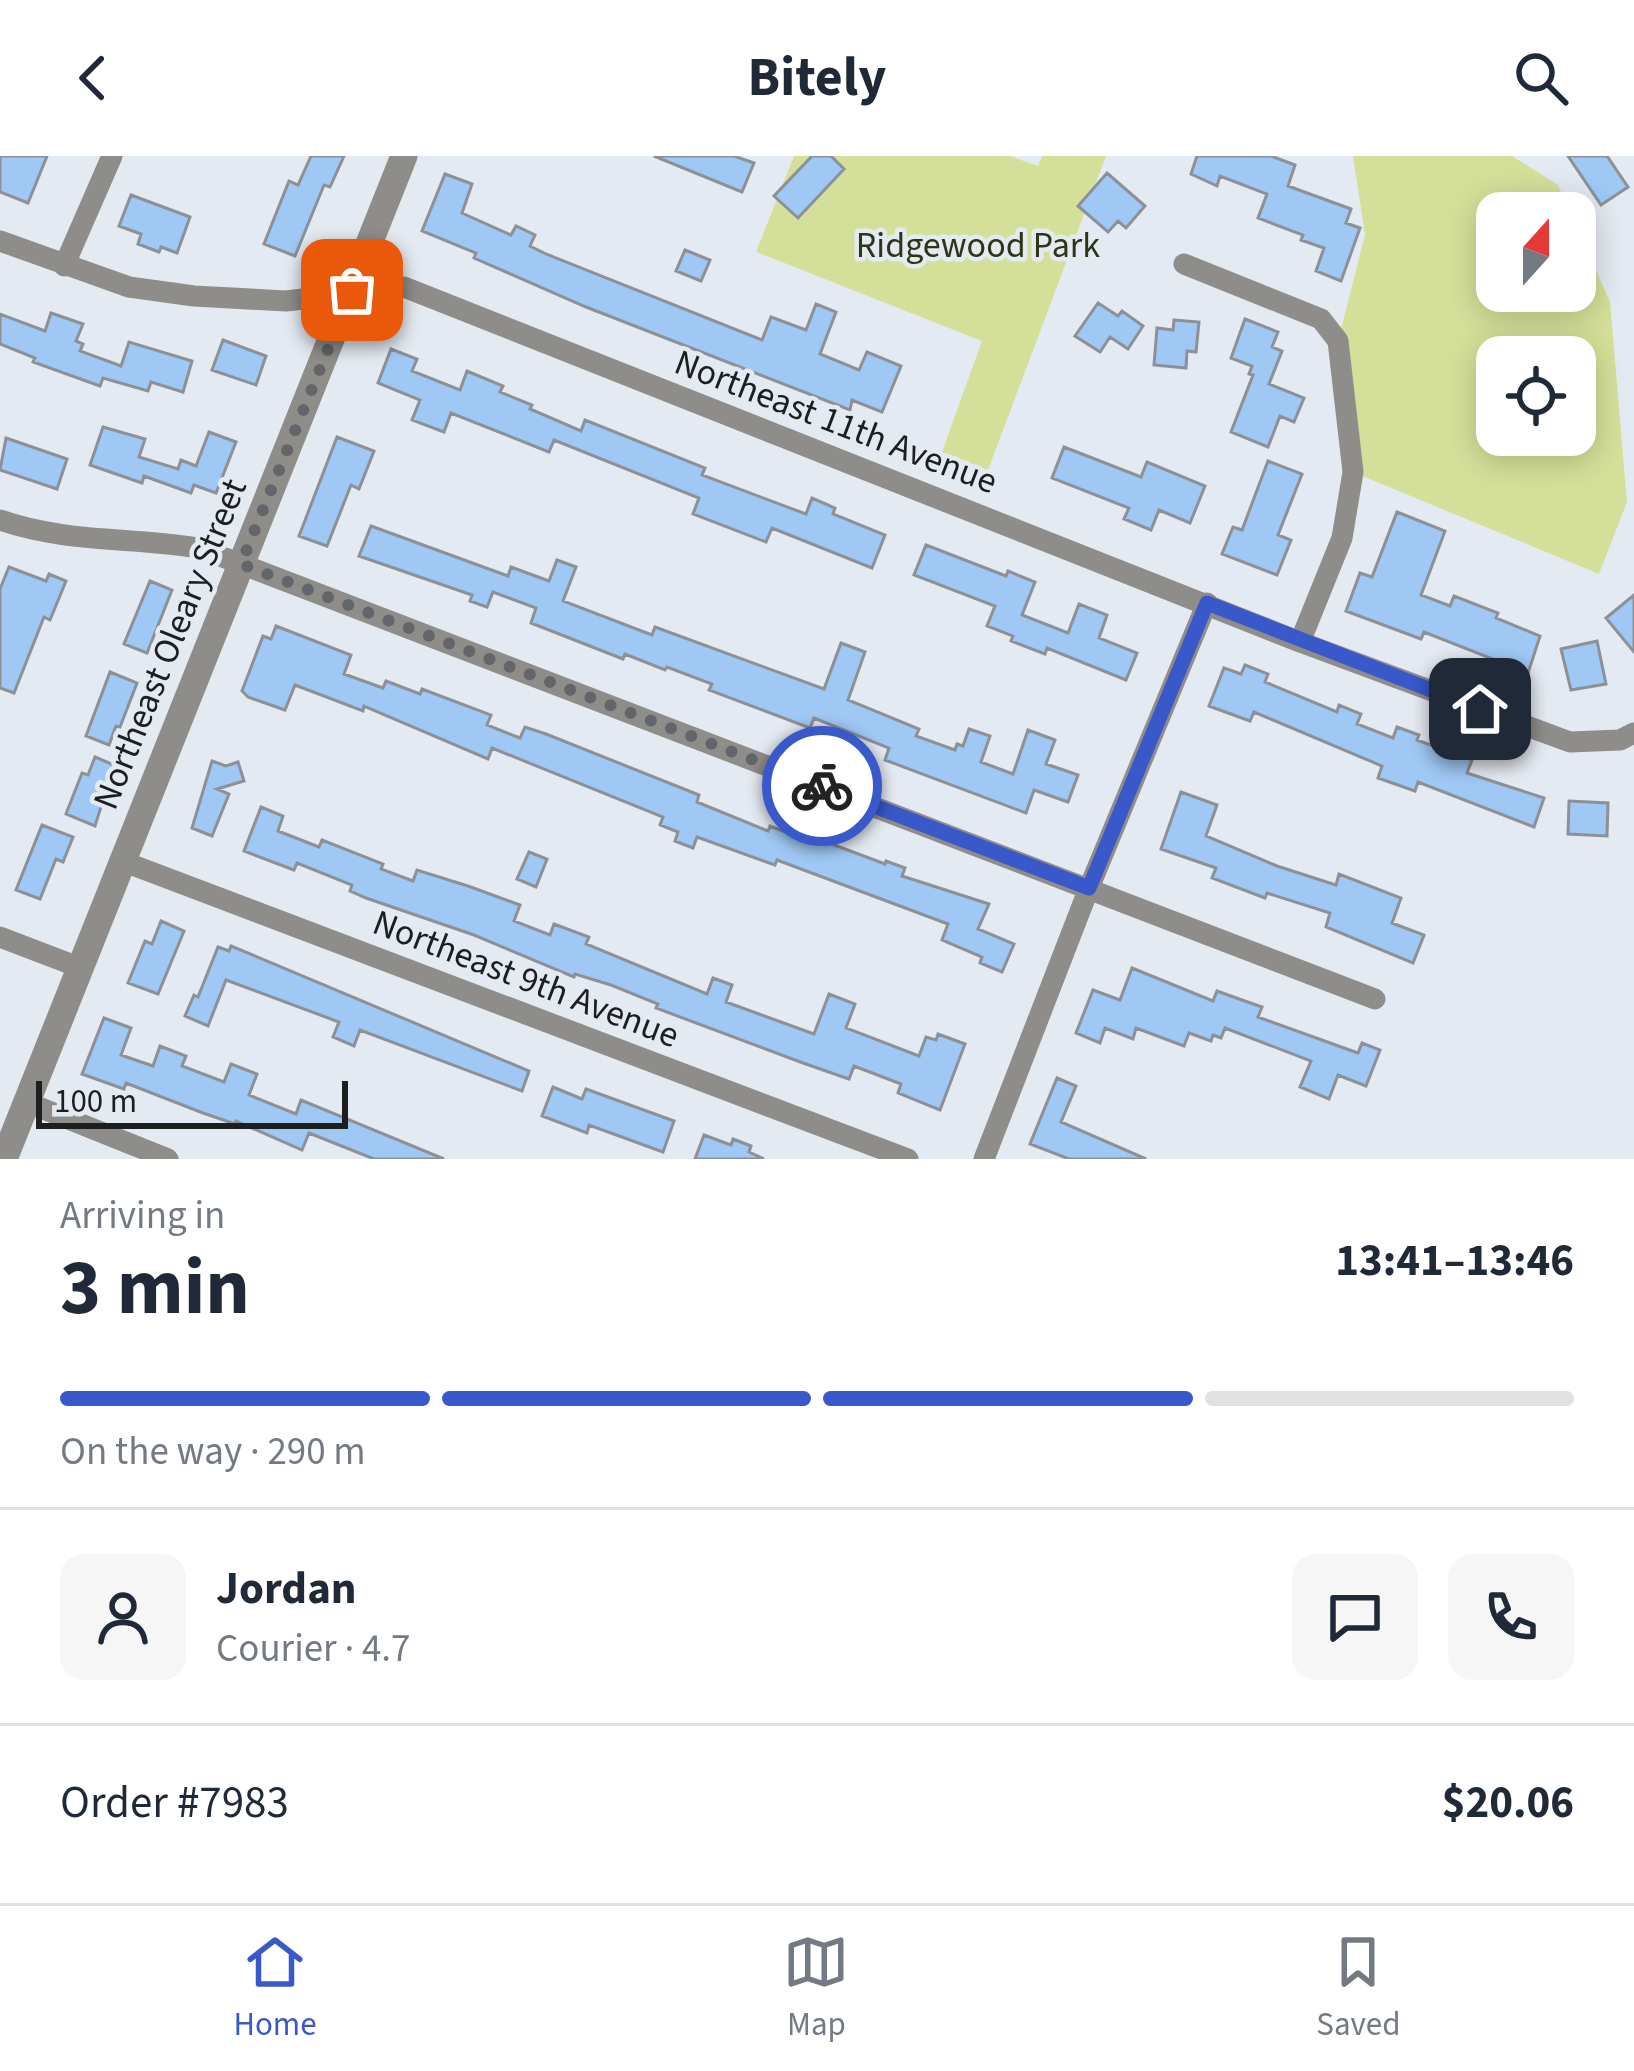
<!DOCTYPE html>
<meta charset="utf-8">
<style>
body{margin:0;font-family:"Source Sans 3",sans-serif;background:#f6f6f7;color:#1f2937;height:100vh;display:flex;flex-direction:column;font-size:45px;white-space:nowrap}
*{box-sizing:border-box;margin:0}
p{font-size:39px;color:#747a83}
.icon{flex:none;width:66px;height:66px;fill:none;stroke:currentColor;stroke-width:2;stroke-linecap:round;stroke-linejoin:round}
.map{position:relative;height:1003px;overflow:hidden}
.sheet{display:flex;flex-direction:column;background:#fff;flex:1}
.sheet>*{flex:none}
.needle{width:78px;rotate:21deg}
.fabs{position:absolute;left:1476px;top:36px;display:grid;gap:24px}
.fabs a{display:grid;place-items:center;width:120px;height:120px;border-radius:24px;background:#fff;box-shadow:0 6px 30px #0003;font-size:60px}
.scale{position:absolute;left:36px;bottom:30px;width:312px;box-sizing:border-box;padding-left:12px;border:6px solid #1c1e20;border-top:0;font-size:33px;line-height:42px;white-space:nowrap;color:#1c1e20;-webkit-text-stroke:9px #e4eaf1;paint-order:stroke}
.pin{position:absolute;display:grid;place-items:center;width:102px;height:102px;color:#fff;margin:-51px;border-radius:24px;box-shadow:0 6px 18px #0006}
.courier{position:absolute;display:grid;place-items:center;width:120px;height:120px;margin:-60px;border:9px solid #3958ca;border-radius:50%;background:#fff;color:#222;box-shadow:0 3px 15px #0007}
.head em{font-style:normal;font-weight:700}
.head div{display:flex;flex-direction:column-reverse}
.head{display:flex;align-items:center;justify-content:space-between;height:204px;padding:0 60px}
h1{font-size:78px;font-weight:700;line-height:90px}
.bar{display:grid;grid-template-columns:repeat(4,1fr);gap:18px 12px;align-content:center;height:144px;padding:0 60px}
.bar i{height:15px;border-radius:9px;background:#e0e1e3}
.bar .active{background:#3958ca}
.bar p{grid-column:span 4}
.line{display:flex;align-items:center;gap:30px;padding:0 60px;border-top:3px solid #e0e1e3}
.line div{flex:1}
.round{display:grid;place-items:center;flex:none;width:126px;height:126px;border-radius:24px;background:#f6f6f7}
header{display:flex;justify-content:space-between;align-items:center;height:156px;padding:0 60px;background:#fff;font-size:54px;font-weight:700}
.tab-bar{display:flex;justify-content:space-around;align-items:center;height:168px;border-top:3px solid #e0e1e3;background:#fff;font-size:33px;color:#747a83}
.tab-bar a{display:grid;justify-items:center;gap:6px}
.tab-bar .active{color:#3958ca}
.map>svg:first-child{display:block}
.green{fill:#d4e099;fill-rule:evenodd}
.building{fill:#9fc8f4;stroke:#8b9197;stroke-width:3}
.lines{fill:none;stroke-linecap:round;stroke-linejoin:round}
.minor{stroke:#8f8d8a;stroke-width:21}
.tertiary{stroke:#8f8d8a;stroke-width:27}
.done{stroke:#626569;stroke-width:12;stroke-dasharray:0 21.6}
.route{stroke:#3958ca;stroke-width:15}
.labels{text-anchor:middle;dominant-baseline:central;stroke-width:9;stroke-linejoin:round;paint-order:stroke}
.park-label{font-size:36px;fill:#2f3414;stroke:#e4eaf1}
.street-label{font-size:36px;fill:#1c1e20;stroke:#e4eaf1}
</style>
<header><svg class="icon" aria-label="back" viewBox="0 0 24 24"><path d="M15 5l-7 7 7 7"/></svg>Bitely<svg class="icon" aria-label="search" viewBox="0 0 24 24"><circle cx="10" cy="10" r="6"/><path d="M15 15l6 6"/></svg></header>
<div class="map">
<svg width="1634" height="1003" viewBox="0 0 1634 1003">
<rect width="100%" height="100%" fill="#e4eaf1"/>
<path class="green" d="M 794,0 L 1010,0 L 1038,10 L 1042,0 L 1106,0 L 988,314 L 942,296 L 982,185 L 756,96 Z
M 1353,0 L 1512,0 L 1558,29 L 1570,57 L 1497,57 L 1497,135 L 1575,135 L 1575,67 L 1610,146 L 1627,346 L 1599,418 L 1353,316 L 1338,185 L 1365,79 ZM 1497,201 L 1575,201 L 1575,279 L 1497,279 Z"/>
<path class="building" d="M 0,0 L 47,0 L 28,47 L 0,36 Z
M 311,0 L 344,0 L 330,31 L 324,29 L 295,100 L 264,88 L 289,25 L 298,29 Z
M 654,0 L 734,0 L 754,7 L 742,36 Z
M 812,0 L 831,0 L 844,13 L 798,62 L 774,40 Z
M 1197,0 L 1271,0 L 1295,9 L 1288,30 L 1351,53 L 1346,67 L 1360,72 L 1341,125 L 1316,115 L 1324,92 L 1301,84 L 1303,79 L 1258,62 L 1267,38 L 1220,20 L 1217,30 L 1191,18 Z
M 1568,0 L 1607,0 L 1628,31 L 1601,49 Z
M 1107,17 L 1145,50 L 1126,72 L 1118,65 L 1108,76 L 1078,50 Z
M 445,18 L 472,28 L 462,57 L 511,79 L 516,70 L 535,79 L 530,90 L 546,98 L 762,184 L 771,161 L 806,174 L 816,148 L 836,156 L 820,198 L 859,214 L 867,196 L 901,210 L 882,256 L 852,244 L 850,254 L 586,151 L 474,102 L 476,97 L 422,75 Z
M 131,39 L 190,61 L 177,97 L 161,91 L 159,96 L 138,88 L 141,78 L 119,70 Z
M 685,94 L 710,104 L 701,125 L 676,115 Z
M 1098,147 L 1118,160 L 1122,155 L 1143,170 L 1128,193 L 1110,181 L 1100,196 L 1075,180 Z
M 51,157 L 83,168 L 76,185 L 83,188 L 80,195 L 121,210 L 129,186 L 192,205 L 183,236 L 151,226 L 148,235 L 103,222 L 100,230 L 33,206 L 35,202 L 0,188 L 0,158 L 45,175 Z
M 1245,163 L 1278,176 L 1272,191 L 1282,195 L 1269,228 L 1304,242 L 1294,266 L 1280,260 L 1268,291 L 1231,276 L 1253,219 L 1249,218 L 1252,210 L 1231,202 Z
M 1174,164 L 1199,166 L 1196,196 L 1187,195 L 1186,212 L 1154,209 L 1157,172 L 1173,174 Z
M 223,184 L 266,200 L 256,229 L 212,214 Z
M 391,193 L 417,203 L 412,215 L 460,234 L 467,215 L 503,230 L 500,236 L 532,249 L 530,253 L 581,275 L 585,264 L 705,312 L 702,319 L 806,358 L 812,342 L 835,352 L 833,358 L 885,379 L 872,412 L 772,372 L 766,386 L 693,358 L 699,342 L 554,284 L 549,296 L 451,257 L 444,276 L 412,264 L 420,244 L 378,227 Z
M 103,271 L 145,283 L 139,301 L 178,313 L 181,304 L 196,310 L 209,276 L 236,286 L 216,337 L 194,329 L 191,337 L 144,320 L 142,327 L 90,309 Z
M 337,281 L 374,295 L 359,333 L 351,329 L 327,390 L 299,380 Z
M 6,282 L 67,303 L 57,333 L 0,314 Z
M 1064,291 L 1141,321 L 1147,306 L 1205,330 L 1190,367 L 1159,354 L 1151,374 L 1124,363 L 1129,352 L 1052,322 Z
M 1268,305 L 1302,318 L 1278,379 L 1291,384 L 1277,419 L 1222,398 L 1233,371 L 1242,374 Z
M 1397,356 L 1445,375 L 1421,439 L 1450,450 L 1454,440 L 1498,457 L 1496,462 L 1540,480 L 1528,517 L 1424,476 L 1421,483 L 1346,455 L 1360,417 L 1372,421 Z
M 371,370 L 508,420 L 511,411 L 549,425 L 557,404 L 576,411 L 563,445 L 652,479 L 655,471 L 824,533 L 841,487 L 865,496 L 848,544 L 919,573 L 916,580 L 955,594 L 957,588 L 963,590 L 969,573 L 990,580 L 981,606 L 1013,618 L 1028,574 L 1055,584 L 1046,608 L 1078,619 L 1068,646 L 1034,634 L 1026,657 L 885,604 L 889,592 L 814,562 L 810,572 L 709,534 L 712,528 L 667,511 L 665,514 L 625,498 L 623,503 L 531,467 L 536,452 L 493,436 L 487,451 L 470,445 L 472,439 L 359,400 Z
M 926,389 L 1006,420 L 1008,415 L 1035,426 L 1022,459 L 1068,477 L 1079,448 L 1107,459 L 1099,482 L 1137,497 L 1126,524 L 1047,492 L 1045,498 L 1011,485 L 1013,480 L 987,470 L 995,450 L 914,419 Z
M 9,411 L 46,425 L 49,418 L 66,425 L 50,464 L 44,461 L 14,537 L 0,532 L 0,433 Z
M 150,425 L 172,434 L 147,497 L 124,488 Z
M 1634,439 L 1634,496 L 1606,462 Z
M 276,470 L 351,499 L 344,518 L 383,532 L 386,525 L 420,538 L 422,533 L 491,559 L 487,569 L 520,582 L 525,571 L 546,578 L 699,639 L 697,646 L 768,675 L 770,670 L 803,683 L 805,678 L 885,708 L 886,705 L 905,712 L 902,720 L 989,748 L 978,773 L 1014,788 L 1002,816 L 980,807 L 982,801 L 942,784 L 948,768 L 777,704 L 775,709 L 697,681 L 693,692 L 675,685 L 678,676 L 660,669 L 663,661 L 492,592 L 488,603 L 364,550 L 363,555 L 295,529 L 285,554 L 248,541 L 242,535 L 263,480 L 271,483 Z
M 1597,485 L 1606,528 L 1571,534 L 1561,493 Z
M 1245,509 L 1268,518 L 1265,526 L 1337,556 L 1339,549 L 1361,558 L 1357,568 L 1393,582 L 1397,571 L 1419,579 L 1417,584 L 1472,604 L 1467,617 L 1544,642 L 1534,671 L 1418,626 L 1415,635 L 1378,622 L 1382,610 L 1254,556 L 1250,565 L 1209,550 L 1224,512 L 1241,518 Z
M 110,516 L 137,527 L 120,571 L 116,570 L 109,589 L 86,580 Z
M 95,601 L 114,609 L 95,670 L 66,658 L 82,617 L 88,619 Z
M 212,605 L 226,610 L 238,606 L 244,625 L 217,633 L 229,638 L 212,680 L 192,672 Z
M 1181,636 L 1217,649 L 1206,680 L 1277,710 L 1336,729 L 1339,718 L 1401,742 L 1392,767 L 1424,779 L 1413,807 L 1326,771 L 1330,757 L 1267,737 L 1265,742 L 1212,722 L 1216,712 L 1161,693 Z
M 1569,645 L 1608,647 L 1607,680 L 1568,678 Z
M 261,651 L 283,660 L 278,675 L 319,691 L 322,684 L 383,708 L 381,713 L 413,725 L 417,714 L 468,730 L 520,749 L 514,765 L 550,779 L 554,768 L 589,781 L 586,788 L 707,838 L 713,822 L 732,829 L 726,846 L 814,878 L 829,838 L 855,848 L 846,872 L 919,900 L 926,881 L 936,884 L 938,878 L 965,888 L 940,954 L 898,937 L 901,928 L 854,910 L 849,923 L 803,907 L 656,852 L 658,848 L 611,829 L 575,818 L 574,821 L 474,779 L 366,742 L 350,735 L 352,729 L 297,707 L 294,714 L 244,695 Z
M 42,669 L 73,681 L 63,706 L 56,703 L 40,743 L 16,734 Z
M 529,696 L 547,703 L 536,731 L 517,723 Z
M 161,765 L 184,775 L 158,838 L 128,827 L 145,785 L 152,788 Z
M 231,790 L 529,915 L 522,935 L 360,874 L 354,890 L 333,881 L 339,866 L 226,824 L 208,870 L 185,860 L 194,839 L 198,841 L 218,791 L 229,795 Z
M 1132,812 L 1213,845 L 1217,835 L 1242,844 L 1262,851 L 1258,861 L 1358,897 L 1362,887 L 1380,894 L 1366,930 L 1338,919 L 1329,943 L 1300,931 L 1311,905 L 1225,872 L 1221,882 L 1213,879 L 1211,885 L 1189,877 L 1184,890 L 1136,872 L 1133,883 L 1105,872 L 1100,887 L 1076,877 L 1093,834 L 1120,844 Z
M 104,862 L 131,872 L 121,899 L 153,910 L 160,890 L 186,900 L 182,910 L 224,926 L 231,908 L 257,918 L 249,939 L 296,958 L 301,944 L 444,1003 L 374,1003 L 309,977 L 302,994 L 236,965 L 235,968 L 203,957 L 126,927 L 124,933 L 82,918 Z
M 1057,922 L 1076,930 L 1061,966 L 1146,1003 L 1069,1003 L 1030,988 Z
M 553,931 L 582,943 L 586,933 L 674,965 L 663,996 L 589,969 L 587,977 L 542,960 Z
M 704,979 L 731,989 L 733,983 L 751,990 L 749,996 L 764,1003 L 695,1003 Z"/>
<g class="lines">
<path class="minor" d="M 0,85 L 129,131 L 194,140 L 286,145 L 404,131 L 1300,486 L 1570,586 L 1620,584 L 1634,577
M 1184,108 L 1321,163 L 1338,185 L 1353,316 L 1342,382 L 1300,486
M 64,110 L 112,0
M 0,364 C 65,387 133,381 199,392 L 1375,843
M 122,705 L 908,1003
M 0,781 L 81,812
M 26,946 L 168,1003
M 984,1003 L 1089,732 L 1207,447"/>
<path class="tertiary" d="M 4,1003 L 404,0"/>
</g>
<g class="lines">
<path class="done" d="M 352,134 L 241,408 L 822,630"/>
<path class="route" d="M 822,630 L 1089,732 L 1207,447 L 1480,553"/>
</g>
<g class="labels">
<g class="park-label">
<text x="978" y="89">Ridgewood Park</text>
</g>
<g class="street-label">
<text transform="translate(836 266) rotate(21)">Northeast 11th Avenue</text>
<text transform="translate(170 488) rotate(-68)">Northeast Oleary Street</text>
<text transform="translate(526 823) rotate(21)">Northeast 9th Avenue</text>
</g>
</g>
</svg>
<div class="fabs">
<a><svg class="needle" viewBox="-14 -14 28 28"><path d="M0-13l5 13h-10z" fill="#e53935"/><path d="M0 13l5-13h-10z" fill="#747a83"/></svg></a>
<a><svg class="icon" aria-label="locate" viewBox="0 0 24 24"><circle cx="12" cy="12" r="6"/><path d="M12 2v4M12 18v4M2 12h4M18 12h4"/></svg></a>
</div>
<div class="scale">100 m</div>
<div class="pin" style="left:352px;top:134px;background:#ea580c"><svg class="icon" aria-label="bag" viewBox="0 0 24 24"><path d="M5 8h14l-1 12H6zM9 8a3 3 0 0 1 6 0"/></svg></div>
<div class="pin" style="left:1480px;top:553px;background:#1f2937"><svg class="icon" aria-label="home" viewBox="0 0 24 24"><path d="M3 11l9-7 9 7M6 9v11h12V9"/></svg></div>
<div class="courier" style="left:822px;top:630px"><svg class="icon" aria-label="bike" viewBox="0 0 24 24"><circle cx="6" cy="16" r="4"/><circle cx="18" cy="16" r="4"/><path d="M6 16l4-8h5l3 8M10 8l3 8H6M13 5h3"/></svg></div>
</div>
<section class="sheet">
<div class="head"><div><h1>3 min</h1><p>Arriving in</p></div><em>13:41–13:46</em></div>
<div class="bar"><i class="active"></i><i class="active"></i><i class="active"></i><i></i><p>On the way · 290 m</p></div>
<div class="line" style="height:216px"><a class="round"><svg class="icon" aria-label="person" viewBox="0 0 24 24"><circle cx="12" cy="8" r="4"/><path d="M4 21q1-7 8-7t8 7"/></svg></a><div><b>Jordan</b><p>Courier · 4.7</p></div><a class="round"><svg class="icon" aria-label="chat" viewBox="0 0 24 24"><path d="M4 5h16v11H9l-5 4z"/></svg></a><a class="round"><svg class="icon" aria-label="phone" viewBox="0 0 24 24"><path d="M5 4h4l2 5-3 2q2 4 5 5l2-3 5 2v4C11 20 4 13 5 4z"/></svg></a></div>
<div class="line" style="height:156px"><div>Order #7983</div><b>$20.06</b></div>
</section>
<nav class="tab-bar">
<a class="active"><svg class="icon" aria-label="home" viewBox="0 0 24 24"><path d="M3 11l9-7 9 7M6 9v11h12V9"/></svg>Home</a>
<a><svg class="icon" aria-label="map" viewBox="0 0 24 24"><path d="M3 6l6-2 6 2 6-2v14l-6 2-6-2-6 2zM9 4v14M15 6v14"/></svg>Map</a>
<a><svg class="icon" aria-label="saved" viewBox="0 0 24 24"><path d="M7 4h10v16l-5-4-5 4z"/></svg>Saved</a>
</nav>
